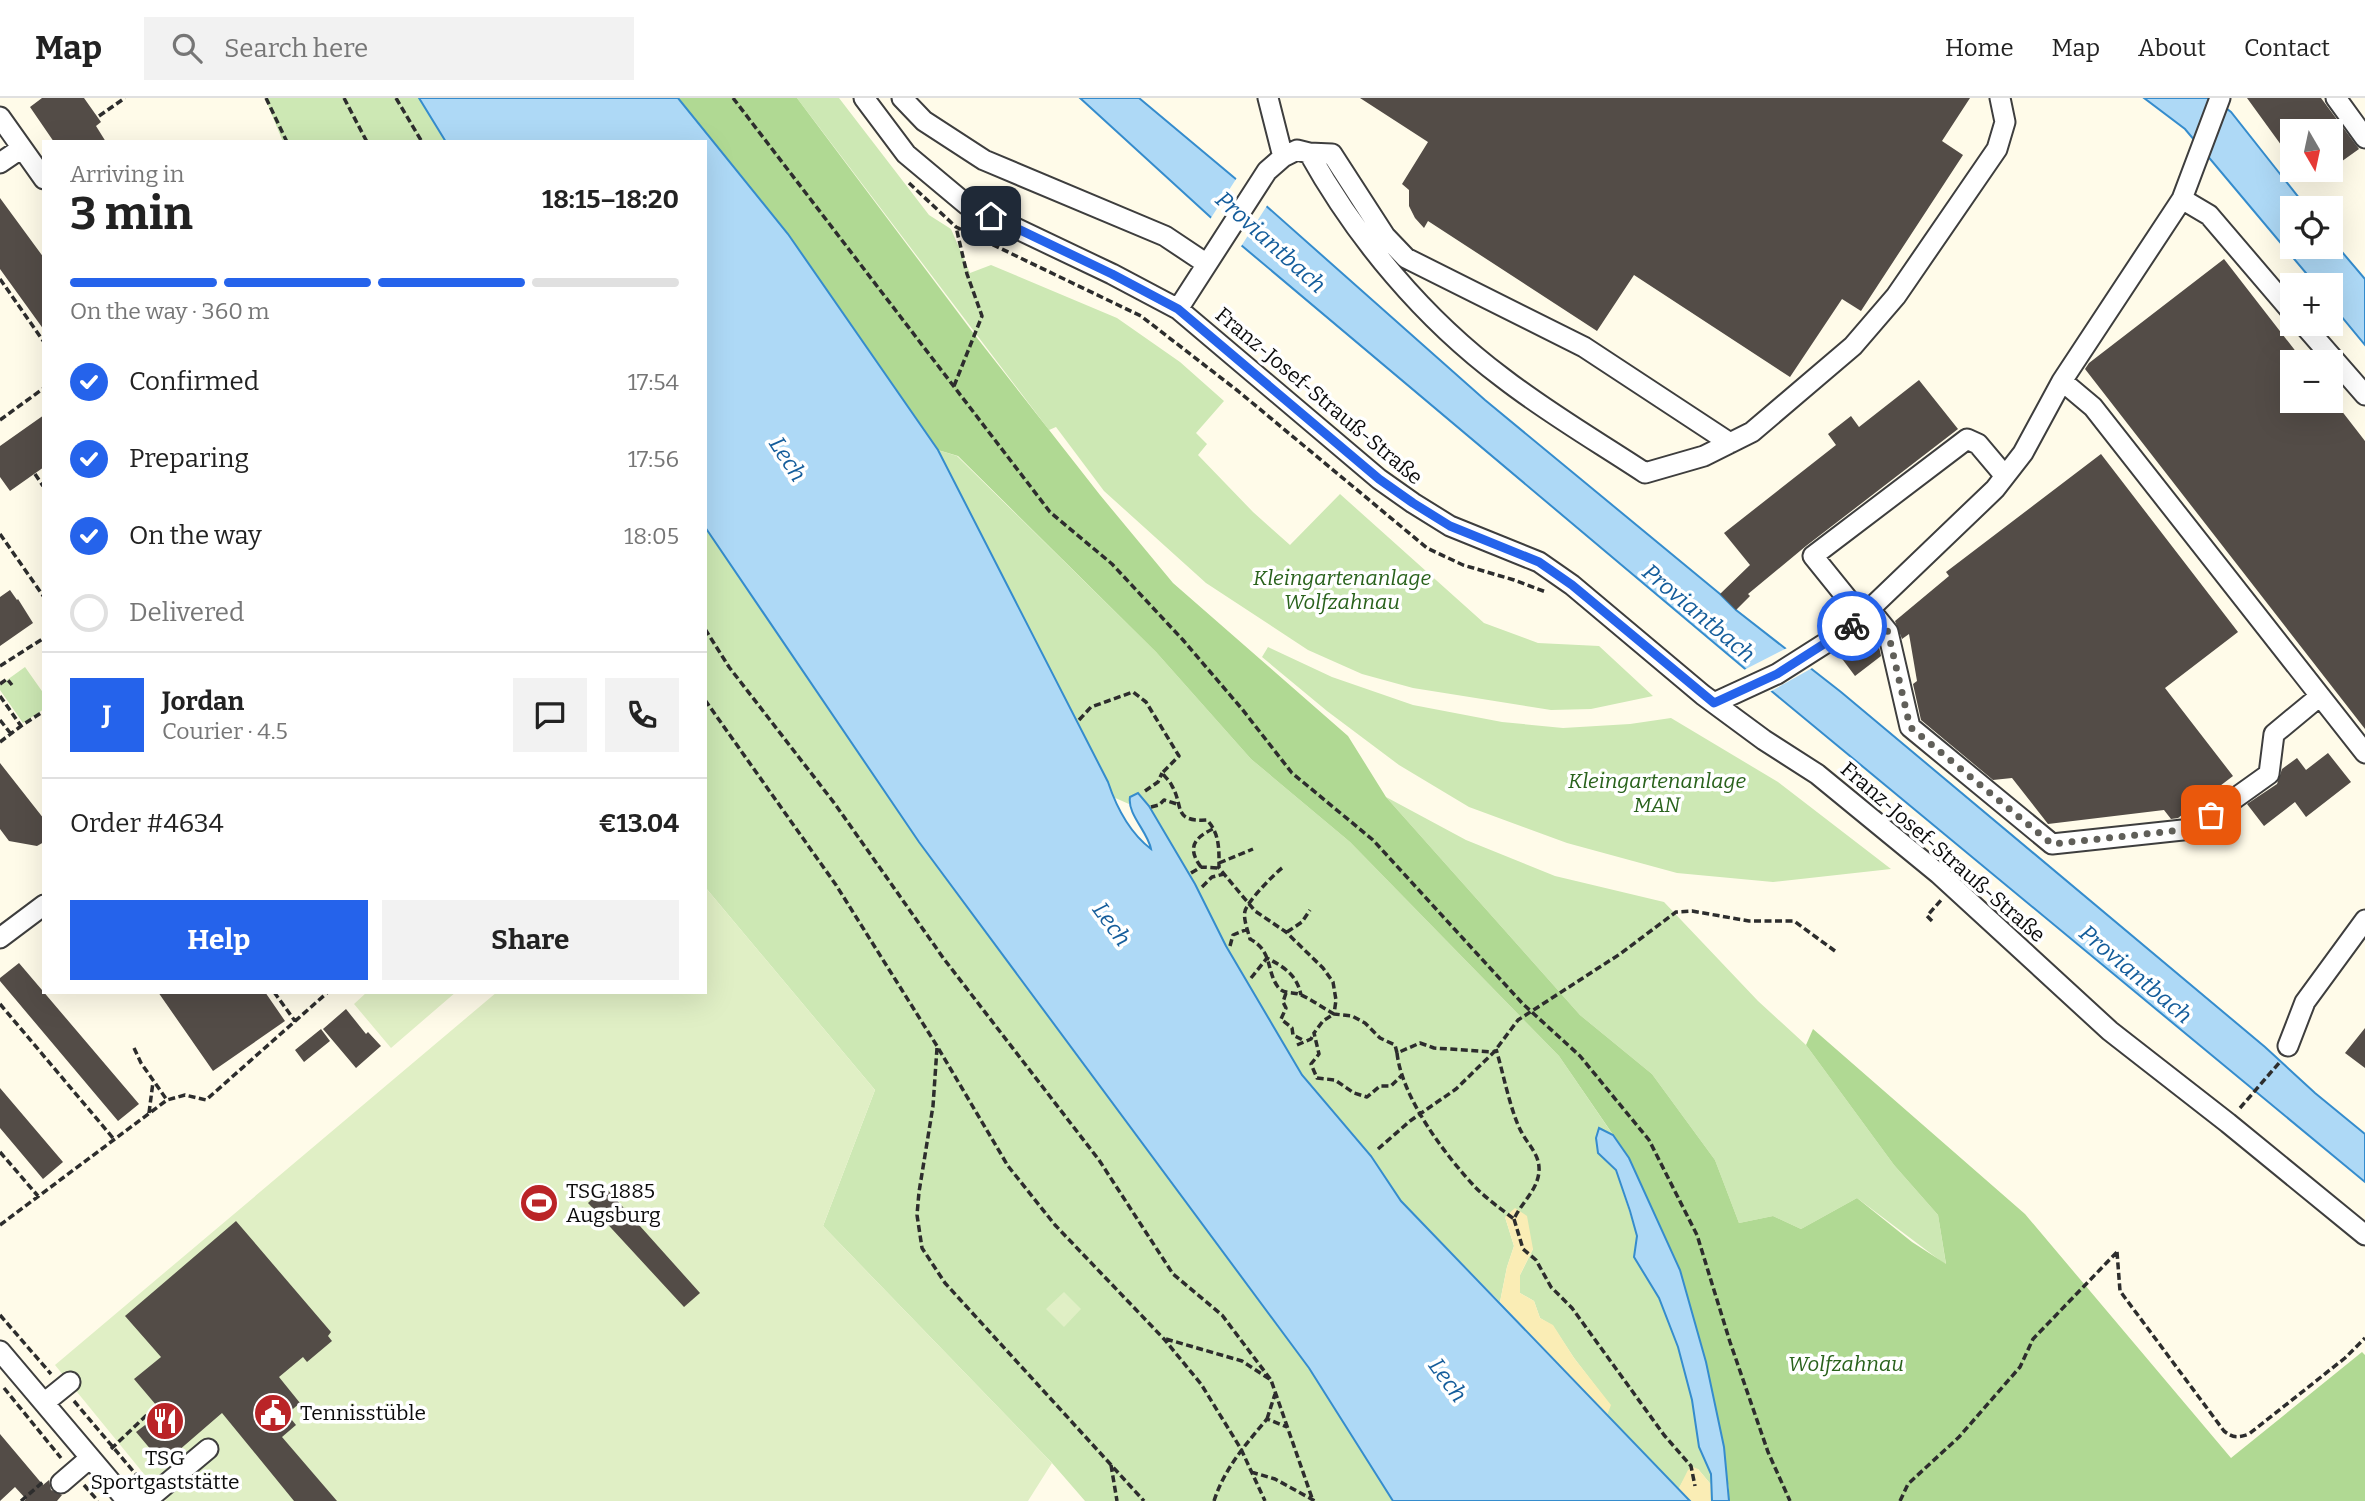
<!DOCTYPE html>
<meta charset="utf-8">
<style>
body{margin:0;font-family:Bitter,serif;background:#f2f2f2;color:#222;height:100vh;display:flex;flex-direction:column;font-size:26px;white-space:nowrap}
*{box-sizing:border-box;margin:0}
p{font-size:23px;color:#767676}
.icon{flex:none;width:38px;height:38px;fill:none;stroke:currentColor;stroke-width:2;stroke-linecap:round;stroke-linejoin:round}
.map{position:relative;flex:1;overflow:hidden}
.details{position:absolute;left:42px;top:42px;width:665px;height:854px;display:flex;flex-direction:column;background:#fff;border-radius:0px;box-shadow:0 7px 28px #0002}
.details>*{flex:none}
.needle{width:46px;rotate:171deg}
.fabs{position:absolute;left:2280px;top:21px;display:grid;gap:14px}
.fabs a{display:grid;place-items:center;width:63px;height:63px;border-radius:0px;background:#fff;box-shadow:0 7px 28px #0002;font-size:35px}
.pin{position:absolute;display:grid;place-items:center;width:60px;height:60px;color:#fff;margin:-30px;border-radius:14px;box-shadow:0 4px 10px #0006}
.courier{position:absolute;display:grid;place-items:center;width:70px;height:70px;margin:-35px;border:5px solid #2563eb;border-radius:50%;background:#fff;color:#222;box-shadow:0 2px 9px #0007}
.summary em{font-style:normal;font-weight:700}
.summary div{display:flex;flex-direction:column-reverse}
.summary{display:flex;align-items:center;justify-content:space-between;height:119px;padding:0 28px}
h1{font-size:46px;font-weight:700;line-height:52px}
.bar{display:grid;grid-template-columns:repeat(4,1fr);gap:10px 7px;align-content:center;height:84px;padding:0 28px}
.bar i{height:9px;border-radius:5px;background:#e0e0e0}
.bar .selected{background:#2563eb}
.bar p{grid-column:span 4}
.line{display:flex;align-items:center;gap:18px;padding:0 28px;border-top:2px solid #e0e0e0}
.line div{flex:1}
.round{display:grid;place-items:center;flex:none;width:74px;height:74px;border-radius:0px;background:#f2f2f2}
ol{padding:0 28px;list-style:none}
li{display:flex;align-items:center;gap:21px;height:77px}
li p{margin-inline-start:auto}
li .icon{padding:7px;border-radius:50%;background:#2563eb;color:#fff;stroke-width:4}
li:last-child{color:#767676}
li i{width:38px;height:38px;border:4px solid #e0e0e0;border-radius:50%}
.primary-button{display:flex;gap:14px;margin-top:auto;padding:14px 28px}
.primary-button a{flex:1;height:80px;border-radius:0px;background:#2563eb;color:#fff;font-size:28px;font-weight:700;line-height:80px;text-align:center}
.primary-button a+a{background:#f2f2f2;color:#222}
header{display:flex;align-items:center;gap:42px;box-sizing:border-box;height:98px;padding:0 35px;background:#fff;border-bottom:2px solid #e0e0e0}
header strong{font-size:33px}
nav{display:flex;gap:38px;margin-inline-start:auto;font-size:24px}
.search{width:490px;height:63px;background:#f2f2f2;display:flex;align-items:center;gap:18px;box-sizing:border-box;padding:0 24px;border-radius:0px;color:#767676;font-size:26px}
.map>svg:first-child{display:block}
.green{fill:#cde8b4}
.forest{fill:#b0d993}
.sand{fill:#faedb5}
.pitch{fill:#e0efc5}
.water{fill:#aed9f6;stroke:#358ccd;stroke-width:2}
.pier{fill:#fffbe9}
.building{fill:#534c47}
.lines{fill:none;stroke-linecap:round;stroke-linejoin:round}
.minor-casing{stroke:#3e3e3e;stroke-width:23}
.path{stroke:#2d2d2d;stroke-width:3.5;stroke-dasharray:7 3.5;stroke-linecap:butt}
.minor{stroke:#fff;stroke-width:19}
.done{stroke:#605f59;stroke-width:7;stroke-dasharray:0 12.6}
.route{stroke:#2563eb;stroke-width:9}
.labels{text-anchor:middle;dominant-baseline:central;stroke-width:7;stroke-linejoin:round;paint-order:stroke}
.street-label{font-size:21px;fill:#0b0b0b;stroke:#fff}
.park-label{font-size:21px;font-style:italic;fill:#29621c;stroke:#fff}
.poi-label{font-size:21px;fill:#0b0b0b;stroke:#fff;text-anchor:start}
.water-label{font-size:23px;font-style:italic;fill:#155d9b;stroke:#fff}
</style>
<header>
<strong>Map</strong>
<div class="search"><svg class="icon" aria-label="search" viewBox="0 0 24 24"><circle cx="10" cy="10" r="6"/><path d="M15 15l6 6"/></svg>Search here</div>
<nav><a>Home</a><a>Map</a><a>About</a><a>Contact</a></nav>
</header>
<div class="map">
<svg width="2365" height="1403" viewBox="0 0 2365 1403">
<rect width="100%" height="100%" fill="#fffbe9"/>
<path class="green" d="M 265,0 L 419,0 L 446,44 L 283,44 Z
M 797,0 L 839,0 L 929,117 L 951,131 L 970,175 L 991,167 L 1117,220 L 1180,264 L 1224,303 L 1196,335 L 1207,346 L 1198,357 L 1253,414 L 1290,447 L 1340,396 L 1484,525 L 1538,545 L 1599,548 L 1653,598 L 1591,611 L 1551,612 L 1413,590 L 1362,576 L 1308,552 L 1206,485 L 1104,393 L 1056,329 L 1049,332 Z
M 938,352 L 957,358 L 1156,554 L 1251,661 L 1350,744 L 1559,958 L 1613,1037 L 1599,1030 L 1598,1055 L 1616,1072 L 1637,1138 L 1634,1159 L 1659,1200 L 1678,1249 L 1692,1302 L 1699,1349 L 1711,1376 L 1713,1389 L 1698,1371 L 1683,1383 L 1678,1392 L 1607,1317 L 1610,1307 L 1574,1260 L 1553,1228 L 1540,1220 L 1534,1203 L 1520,1195 L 1520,1177 L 1533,1151 L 1505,1119 L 1514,1148 L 1507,1169 L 1500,1204 L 1401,1103 L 1371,1058 L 1302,977 L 1226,848 L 1195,786 L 1130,699 L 1129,706 L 1113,699 L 1108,684 Z
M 705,429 L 919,744 L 1309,1270 L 1393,1403 L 1085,1403 L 1052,1365 L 823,1128 L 875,992 L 705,789 Z
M 1268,549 L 1332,579 L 1413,607 L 1502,624 L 1563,630 L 1630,626 L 1671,620 L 1778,684 L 1891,771 L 1773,784 L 1677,775 L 1567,745 L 1469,709 L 1399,667 L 1327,613 L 1262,559 Z
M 25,569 L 44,596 L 44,611 L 23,625 L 0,592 L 0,587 Z
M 1386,699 L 1466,742 L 1555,778 L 1664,804 L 1758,903 L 1806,947 L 1894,1067 L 1938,1117 L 1946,1167 L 1857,1100 L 1801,1131 L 1773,1118 L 1739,1125 L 1715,1062 L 1652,976 L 1580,917 Z"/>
<path class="forest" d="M 678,0 L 797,0 L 974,236 L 1100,397 L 1173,485 L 1348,638 L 1386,699 L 1580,917 L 1652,976 L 1715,1062 L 1739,1125 L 1773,1118 L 1801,1131 L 1857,1100 L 1912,1144 L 1946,1166 L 1938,1117 L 1894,1067 L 1806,947 L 1813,931 L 2025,1116 L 2231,1360 L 2362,1254 L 2365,1257 L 2365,1403 L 1729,1403 L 1729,1391 L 1706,1264 L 1680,1172 L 1629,1060 L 1559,958 L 1350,744 L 1251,661 L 1156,554 L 958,358 L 938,352 L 788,136 Z"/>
<path class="sand" d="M 1515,1110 L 1527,1118 L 1533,1151 L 1520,1177 L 1520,1195 L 1534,1203 L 1540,1220 L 1553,1227 L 1574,1260 L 1611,1307 L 1607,1317 L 1500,1204 L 1507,1169 L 1514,1148 L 1505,1119 Z
M 1693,1369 L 1698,1371 L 1713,1389 L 1712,1403 L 1690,1403 L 1678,1392 L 1688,1372 Z"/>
<path class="pitch" d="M 705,789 L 875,992 L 823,1128 L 1052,1365 L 1028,1403 L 166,1403 L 55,1267 L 497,894 L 705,894 Z
M 367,894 L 456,894 L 391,950 L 354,906 Z
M 1064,1194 L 1081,1211 L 1064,1229 L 1046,1211 Z"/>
<path class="water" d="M 419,0 L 678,0 L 788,136 L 938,352 L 1108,684 C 1116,708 1130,735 1151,751 C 1148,734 1127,716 1130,699 L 1138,695 L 1149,708 L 1195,786 L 1226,848 L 1302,977 L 1371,1058 L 1401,1103 L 1690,1403 L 1393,1403 L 1309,1270 L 919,744 L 705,429 L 705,44 L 446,44 Z
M 1080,0 L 1139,0 L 1237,82 L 1485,302 L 1720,496 L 1736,512 L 1841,594 L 2265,949 L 2315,995 L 2365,1036 L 2365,1084 L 1769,591 L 1241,147 Z
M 2144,0 L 2213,0 L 2231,14 L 2307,110 L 2292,110 L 2292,149 L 2331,149 L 2331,141 L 2365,181 L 2365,247 L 2331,206 L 2331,187 L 2316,187 L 2185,31 Z
M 1599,1030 L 1613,1037 L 1629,1060 L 1680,1172 L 1706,1264 L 1724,1349 L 1729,1403 L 1712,1403 L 1711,1376 L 1699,1349 L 1692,1302 L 1678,1249 L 1659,1200 L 1634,1159 L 1637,1138 L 1630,1113 L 1616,1072 L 1598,1055 L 1596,1040 Z"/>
<path class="pier" d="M 1238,78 L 1268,106 L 1240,150 L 1209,123 Z
M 1789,549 L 1814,569 L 1768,595 L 1742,573 Z"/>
<path class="building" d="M 42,0 L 84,0 L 101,24 L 96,28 L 106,44 L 54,44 L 30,9 Z
M 1360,0 L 1970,0 L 1942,43 L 1963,57 L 1861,213 L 1842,201 L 1790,279 L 1634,177 L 1597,233 L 1428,123 L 1424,130 L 1415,120 L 1409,108 L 1409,92 L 1402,86 L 1428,44 Z
M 2247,0 L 2321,0 L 2359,51 L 2331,71 L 2331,33 L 2292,33 L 2292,62 Z
M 0,100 L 44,160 L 44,232 L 0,171 Z
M 2224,161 L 2304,264 L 2292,264 L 2292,303 L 2334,303 L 2365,343 L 2365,631 L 2085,271 L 2089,265 Z
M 1919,282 L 1958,331 L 1806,448 L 1748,496 L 1750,498 L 1736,512 L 1720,496 L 1750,467 L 1724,435 L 1836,347 L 1828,336 L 1851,318 L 1859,329 Z
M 44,317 L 44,369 L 10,393 L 0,379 L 0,348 Z
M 2101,356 L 2238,534 L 2165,590 L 2233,678 L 2178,720 L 2171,721 L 2164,712 L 2048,726 L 2012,680 L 1993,682 L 1921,622 L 1913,586 L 1917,583 L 1909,536 L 1902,541 L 1895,523 L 1949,478 L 1946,474 Z
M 10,492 L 17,502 L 18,501 L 33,525 L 0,548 L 0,499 Z
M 1877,539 L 1881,558 L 1855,578 L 1837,554 L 1854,541 L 1862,551 Z
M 2328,655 L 2351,684 L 2306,719 L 2295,704 L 2264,728 L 2247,706 L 2277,686 L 2282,671 L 2297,660 L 2306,672 Z
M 0,665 L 44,721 L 44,744 L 37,748 L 9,743 L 0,731 Z
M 19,865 L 139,1006 L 118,1023 L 0,883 L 0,880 Z
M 158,894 L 265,894 L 285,923 L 213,973 Z
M 346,911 L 366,936 L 368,934 L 381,948 L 356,970 L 323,931 Z
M 2365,930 L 2365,970 L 2345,955 Z
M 321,931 L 330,943 L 304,964 L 295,952 Z
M 0,990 L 63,1064 L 43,1081 L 0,1030 Z
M 605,1089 L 700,1195 L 684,1209 L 588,1105 Z
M 236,1123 L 331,1234 L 328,1238 L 332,1243 L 307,1264 L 303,1259 L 279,1279 L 300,1305 L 287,1316 L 296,1327 L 282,1339 L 337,1403 L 294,1403 L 222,1315 L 163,1366 L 136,1334 L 162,1314 L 134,1281 L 161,1259 L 125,1218 Z
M 0,1336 L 43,1387 L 49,1382 L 51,1392 L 62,1397 L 57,1403 L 24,1403 L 26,1401 L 15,1389 L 0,1403 Z"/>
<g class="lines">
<defs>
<path id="minor" d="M 864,0 L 906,56 L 967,107 L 1112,176 L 1178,211 L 1379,381 L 1413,405 L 1450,428 L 1539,464 L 1572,487 L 1703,597 L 1764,642 L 1817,676 L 1939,776 L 2110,933 L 2228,1025 L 2365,1137
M 902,0 L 924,23 L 984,62 L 1165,138 L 1207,166
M 1268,0 L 1283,59
M 2336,0 L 2365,40
M 0,19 L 44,81
M 1309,55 L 1332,56 L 1385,138 L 1406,160 L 1584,249 L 1730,345
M 0,65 L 22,50
M 2182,101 L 2209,117 L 2292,214
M 1178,211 L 1267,73 L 1283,59 L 1297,52 L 1309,55 C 1357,141 1424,221 1503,280 C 1548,315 1598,344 1645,375 L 1704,358 L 1752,334 L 1853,248 L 1896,198 L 1997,51 L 2005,24 L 2000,0
M 2303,226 L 2365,297
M 2062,283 L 2093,309 L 2365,655
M 1871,513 L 1888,534 L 1910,629 L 2052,746 L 2192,731 L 2269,676 L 2274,636 L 2320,598
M 1863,520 L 1813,458 L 1967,341 L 1978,346 L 2005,378
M 1714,605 L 1777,576 L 1851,529 L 1995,391 L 2023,355 L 2062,283 L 2182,101 L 2220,0
M 0,840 L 44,807
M 2288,948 L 2305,904 L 2365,822
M 0,1253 L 127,1403
M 44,1305 L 70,1284
M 61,1385 L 90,1360
M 125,1400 L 153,1397 L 208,1351"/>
</defs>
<use href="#minor" class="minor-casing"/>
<path class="path" d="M 266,0 L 287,44
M 344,0 L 367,44
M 396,0 L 422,44
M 733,0 L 1050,414 L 1112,466 L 1183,542 L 1242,611 L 1292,675 L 1373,742 L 1523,906 L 1580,958 L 1649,1042 L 1697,1137 L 1730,1244 L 1768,1354 L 1790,1403
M 99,18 L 125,0
M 909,85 L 956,129 L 1141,218 L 1238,293 L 1427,450 L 1463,467 L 1514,482 L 1546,494
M 0,181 L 44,244
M 954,288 L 982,218 L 967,176 L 956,129
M 0,322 L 44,290
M 35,376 L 43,388
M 0,436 L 44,499
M 705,531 L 729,569 L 835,706 L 944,861 L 1099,1062 L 1173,1176 L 1222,1217 L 1271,1282
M 0,568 L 44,540
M 0,586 L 7,581 L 12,587
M 0,598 L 21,628 L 44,613
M 705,602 L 836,787 L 937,948 L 1008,1068 L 1055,1127 L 1164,1241 L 1201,1286 L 1241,1351 L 1265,1403
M 0,622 L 11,636
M 1079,622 L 1091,609 L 1133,594 L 1146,604 L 1179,658 L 1162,675 C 1165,679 1170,683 1172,688 C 1184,708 1172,724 1207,722 C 1220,736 1219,752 1219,770 L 1255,813 L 1286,834 L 1323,870 L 1333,884 L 1336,902 L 1334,916 L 1352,918 L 1365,925 L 1380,940 L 1395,947 L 1397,955 L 1420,945 L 1434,950 L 1494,954
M 0,644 L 21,628
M 1145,693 L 1158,684 L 1162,675
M 1151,709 L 1159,707 L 1164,702 L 1177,706
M 1219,765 L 1253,751
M 1201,769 C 1186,749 1195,739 1215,730
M 1282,770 C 1274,776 1247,804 1245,813 C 1243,821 1248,833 1250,841 C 1273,853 1266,873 1278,889 C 1283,896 1292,894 1299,896 C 1311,901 1323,910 1334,916 L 1323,923 L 1314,935 L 1319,956 L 1311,966 L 1317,980 L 1335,982 L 1354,995 L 1367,999 L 1380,988 L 1391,988 L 1401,978
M 1191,775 L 1201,769 L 1219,770
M 1202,789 L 1212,779 L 1224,776
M 1932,823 L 1927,818 L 1942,801
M 1287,834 L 1302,824 L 1310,812
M 1230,848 L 1233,837 L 1248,831
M 1251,880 L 1267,860 C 1284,869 1297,877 1301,897
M 274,894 L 295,923
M 1286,895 L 1283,904 L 1286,910 L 1281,921 L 1292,930 L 1293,937 L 1305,943
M 0,906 L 113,1040
M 1297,947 L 1311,941 L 1314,935
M 134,950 L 141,965 L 167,1002
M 937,950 L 933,1008 L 919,1094 L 917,1117 L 922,1150 L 945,1185 L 1144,1403
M 1397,955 C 1402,1000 1445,1057 1476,1090 C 1487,1101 1501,1111 1514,1121 C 1521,1105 1538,1092 1539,1073 C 1540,1057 1529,1048 1522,1035 C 1511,1016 1503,974 1496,951
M 2240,1010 L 2279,965
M 149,1015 L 153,984
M 1378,1051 L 1410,1023 L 1456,991 L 1494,954 L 1518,922 L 1620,856 L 1676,814 L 1692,813 L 1749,823 L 1794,823 L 1835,853
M 0,1054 L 38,1098
M 1514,1121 L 1523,1151 L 1536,1162 L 1551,1189 L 1572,1210 L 1664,1337 L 1691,1368 L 1695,1388
M 0,1127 L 167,1002 L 185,997 L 206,1002 L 328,894
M 2117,1154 L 2120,1193 L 2224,1333 C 2233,1340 2238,1340 2249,1336 L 2345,1260 L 2365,1240
M 0,1217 L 51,1276
M 1166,1241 L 1242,1263 L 1271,1282 L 1312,1400
M 4,1290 L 61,1360
M 74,1303 L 139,1380
M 1267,1321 L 1275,1296
M 111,1351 L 150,1314
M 1111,1367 L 1117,1403
M 1251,1374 L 1275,1381 L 1315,1403
M 84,1387 L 98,1403
M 21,1403 L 43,1384
M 1214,1403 C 1224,1371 1246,1346 1267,1321 L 1287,1329
M 1900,1403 L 1908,1386 L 1959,1339 L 2020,1269 L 2033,1241 L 2117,1154"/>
<use href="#minor" class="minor"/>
</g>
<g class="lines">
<path class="done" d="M 1852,528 L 1871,513 L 1888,534 L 1910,629 L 2052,746 L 2192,731 L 2211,717"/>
<path class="route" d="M 991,118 L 1112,176 L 1178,211 L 1379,381 L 1413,405 L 1450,428 L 1539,464 L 1572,487 L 1714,605 L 1777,576 L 1852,528"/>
</g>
<defs>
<symbol id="stadium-disc" viewBox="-11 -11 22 22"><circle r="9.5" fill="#ba2427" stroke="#fff"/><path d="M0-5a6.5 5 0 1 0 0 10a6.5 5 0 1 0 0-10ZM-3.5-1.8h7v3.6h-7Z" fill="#fff"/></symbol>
<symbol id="civic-disc" viewBox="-11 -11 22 22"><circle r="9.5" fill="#ba2427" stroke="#fff"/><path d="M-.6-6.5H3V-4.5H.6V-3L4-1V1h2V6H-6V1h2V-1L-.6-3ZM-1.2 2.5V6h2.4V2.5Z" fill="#fff"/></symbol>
<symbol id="restaurant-disc" viewBox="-11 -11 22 22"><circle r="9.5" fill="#ba2427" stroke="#fff"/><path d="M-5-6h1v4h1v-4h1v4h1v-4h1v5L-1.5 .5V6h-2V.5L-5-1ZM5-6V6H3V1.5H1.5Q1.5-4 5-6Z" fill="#fff"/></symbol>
</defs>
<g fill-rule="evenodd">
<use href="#stadium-disc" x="517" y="1083" width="44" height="44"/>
<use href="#civic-disc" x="251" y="1293" width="44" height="44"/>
<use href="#restaurant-disc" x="143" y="1301" width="44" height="44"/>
</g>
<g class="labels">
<g class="street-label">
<text transform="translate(1319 298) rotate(40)">Franz-Josef-Strauß-Straße</text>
<text transform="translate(1943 754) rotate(41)">Franz-Josef-Strauß-Straße</text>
</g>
<g class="park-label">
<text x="1342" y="480">Kleingartenanlage<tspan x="1342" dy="24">Wolfzahnau</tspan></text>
<text x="1657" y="683">Kleingartenanlage<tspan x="1657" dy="24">MAN</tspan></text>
<text x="1846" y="1266">Wolfzahnau</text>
</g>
<g class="poi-label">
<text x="566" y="1093">TSG 1885<tspan x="566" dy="24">Augsburg</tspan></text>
<text x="300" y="1315">Tennisstüble</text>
<text x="165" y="1360" text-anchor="middle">TSG<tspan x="165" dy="24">Sportgaststätte</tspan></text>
</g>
<g class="water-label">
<text transform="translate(1271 144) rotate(42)">Proviantbach</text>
<text transform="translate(788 361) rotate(57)">Lech</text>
<text transform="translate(1699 515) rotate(40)">Proviantbach</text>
<text transform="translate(1112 826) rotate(54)">Lech</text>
<text transform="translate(2136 876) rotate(40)">Proviantbach</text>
<text transform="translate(1448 1282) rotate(54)">Lech</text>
</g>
</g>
</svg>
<div class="fabs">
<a><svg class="needle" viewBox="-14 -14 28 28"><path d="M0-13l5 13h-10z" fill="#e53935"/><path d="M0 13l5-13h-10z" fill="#767676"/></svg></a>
<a><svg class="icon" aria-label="locate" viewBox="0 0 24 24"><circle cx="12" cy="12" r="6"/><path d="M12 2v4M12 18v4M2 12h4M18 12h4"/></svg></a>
<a>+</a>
<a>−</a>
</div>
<div class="pin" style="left:2211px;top:717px;background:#ea580c"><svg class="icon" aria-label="bag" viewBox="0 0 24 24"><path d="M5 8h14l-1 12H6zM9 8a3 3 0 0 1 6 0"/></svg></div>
<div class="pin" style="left:991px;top:118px;background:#1f2937"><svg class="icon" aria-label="home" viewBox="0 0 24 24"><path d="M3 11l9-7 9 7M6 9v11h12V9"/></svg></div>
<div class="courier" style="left:1852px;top:528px"><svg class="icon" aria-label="bike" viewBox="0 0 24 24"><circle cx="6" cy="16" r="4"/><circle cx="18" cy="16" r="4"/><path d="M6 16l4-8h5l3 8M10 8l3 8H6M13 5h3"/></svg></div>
<section class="details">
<div class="summary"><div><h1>3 min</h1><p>Arriving in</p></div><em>18:15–18:20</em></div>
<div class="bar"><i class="selected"></i><i class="selected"></i><i class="selected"></i><i></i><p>On the way · 360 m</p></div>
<ol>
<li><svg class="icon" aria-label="check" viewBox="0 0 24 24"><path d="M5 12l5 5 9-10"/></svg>Confirmed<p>17:54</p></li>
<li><svg class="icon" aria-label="check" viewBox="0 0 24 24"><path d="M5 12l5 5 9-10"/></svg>Preparing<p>17:56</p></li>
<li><svg class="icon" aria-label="check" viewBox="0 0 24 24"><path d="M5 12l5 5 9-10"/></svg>On the way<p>18:05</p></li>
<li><i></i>Delivered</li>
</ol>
<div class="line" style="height:126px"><b class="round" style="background:#2563eb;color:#fff">J</b><div><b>Jordan</b><p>Courier · 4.5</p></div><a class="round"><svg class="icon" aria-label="chat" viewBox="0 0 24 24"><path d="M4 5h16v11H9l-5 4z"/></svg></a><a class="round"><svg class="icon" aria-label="phone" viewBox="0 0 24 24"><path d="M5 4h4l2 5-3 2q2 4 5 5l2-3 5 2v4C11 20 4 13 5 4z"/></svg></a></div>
<div class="line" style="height:91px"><div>Order #4634</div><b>€13.04</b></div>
<div class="primary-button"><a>Help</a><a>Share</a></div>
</section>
</div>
